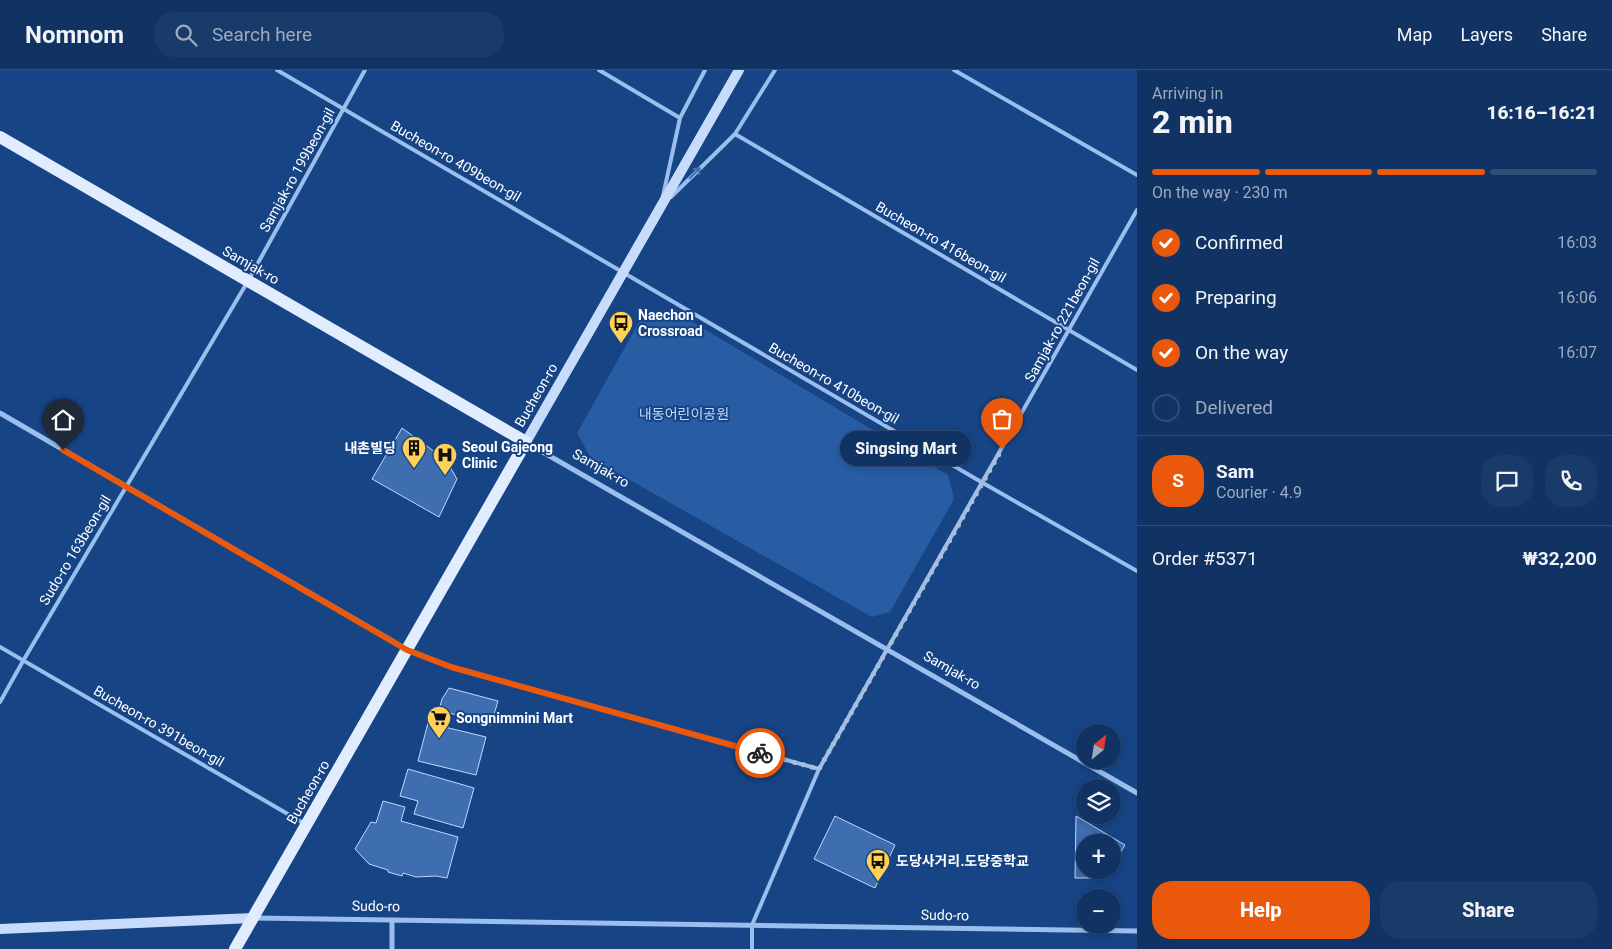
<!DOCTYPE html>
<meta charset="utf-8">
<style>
body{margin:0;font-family:Roboto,"Noto Sans KR",sans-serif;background:#193b6a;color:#f1f3f6;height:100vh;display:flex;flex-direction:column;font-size:19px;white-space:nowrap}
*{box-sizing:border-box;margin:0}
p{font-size:16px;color:#9caabf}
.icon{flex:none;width:28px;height:28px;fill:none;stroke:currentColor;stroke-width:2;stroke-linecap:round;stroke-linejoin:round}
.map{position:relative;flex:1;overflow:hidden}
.drawer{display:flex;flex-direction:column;background:#103364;width:475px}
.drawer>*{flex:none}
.needle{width:32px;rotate:30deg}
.buttons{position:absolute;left:1076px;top:654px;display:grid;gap:10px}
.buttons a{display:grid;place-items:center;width:45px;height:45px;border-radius:50%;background:#103364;box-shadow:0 2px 8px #0003,0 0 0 1px #304e78;font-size:25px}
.pin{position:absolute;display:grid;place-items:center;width:42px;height:42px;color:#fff;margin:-51px -21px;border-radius:50% 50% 50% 0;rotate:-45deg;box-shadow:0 0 5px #0007}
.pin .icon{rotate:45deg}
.courier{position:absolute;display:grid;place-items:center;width:50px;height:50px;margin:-25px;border:4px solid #ea580c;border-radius:50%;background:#fff;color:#222;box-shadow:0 1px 6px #0007}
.bubble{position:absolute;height:35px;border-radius:18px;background:#103364;box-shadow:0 2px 8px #0003,0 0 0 1px #304e78;font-size:16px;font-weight:800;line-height:35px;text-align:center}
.headline em{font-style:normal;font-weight:800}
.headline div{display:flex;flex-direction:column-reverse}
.headline{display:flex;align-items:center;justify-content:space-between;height:85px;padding:0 15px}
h1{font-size:32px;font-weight:800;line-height:38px}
.bar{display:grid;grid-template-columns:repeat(4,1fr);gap:8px 5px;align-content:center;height:60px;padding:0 15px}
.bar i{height:6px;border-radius:4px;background:#304e78}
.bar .current{background:#ea580c}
.bar p{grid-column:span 4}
.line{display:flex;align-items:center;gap:12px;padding:0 15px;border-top:1px solid #304e78}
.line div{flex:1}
.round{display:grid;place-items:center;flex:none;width:52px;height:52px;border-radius:20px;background:#193b6a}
ol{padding:0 15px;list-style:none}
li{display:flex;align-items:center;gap:15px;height:55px}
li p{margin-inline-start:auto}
li .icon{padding:5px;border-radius:50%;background:#ea580c;color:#fff;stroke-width:4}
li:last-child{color:#9caabf}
li i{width:28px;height:28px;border:2px solid #304e78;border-radius:50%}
.button{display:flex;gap:10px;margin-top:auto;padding:10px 15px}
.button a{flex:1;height:58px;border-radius:20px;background:#ea580c;color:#fff;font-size:20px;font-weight:800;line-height:58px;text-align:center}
.button a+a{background:#193b6a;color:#f1f3f6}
header{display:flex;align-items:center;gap:30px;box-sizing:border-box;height:70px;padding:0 25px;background:#103364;border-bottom:1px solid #304e78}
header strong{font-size:24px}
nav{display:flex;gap:28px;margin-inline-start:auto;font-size:18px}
.search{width:350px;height:45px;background:#193b6a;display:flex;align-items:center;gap:12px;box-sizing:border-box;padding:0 18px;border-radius:20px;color:#9caabf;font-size:19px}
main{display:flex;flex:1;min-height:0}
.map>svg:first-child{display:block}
.green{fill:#285da4}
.building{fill:#3e6eaf;stroke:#c0d9fa}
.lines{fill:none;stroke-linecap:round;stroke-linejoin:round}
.lane{stroke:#9abeee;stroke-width:4}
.street{stroke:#9abeee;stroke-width:5}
.secondary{stroke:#c7dcfa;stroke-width:10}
.primary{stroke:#e1ecff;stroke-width:12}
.oneway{stroke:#446faa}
.done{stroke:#adbed4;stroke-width:5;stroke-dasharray:0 9}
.route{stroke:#ea580c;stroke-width:6}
.labels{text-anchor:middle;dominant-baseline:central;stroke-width:4;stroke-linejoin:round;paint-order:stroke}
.street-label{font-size:14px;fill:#fff;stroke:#164485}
.poi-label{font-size:14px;font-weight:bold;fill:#fff;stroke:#164485;text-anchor:start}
.park-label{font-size:14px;fill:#c0d9fa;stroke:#164485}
</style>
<header>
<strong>Nomnom</strong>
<div class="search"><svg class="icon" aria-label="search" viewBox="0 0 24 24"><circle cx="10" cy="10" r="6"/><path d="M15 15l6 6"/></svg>Search here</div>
<nav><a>Map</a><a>Layers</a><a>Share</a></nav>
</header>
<main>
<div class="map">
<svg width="1137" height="879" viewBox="0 0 1137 879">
<rect width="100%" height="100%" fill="#164485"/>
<path class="green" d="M 646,240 L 674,241 L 948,405 L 954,429 L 890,542 L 872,547 L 591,388 L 577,363 Z"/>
<path class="building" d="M 402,358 L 446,390 L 457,409 L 439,447 L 372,409 Z
M 449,618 L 498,631 L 491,655 L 439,640 L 442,629 Z
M 428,653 L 486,667 L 476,705 L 418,691 Z
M 408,699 L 474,718 L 463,758 L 414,744 L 418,731 L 400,726 Z
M 383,731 L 405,737 L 401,751 L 458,767 L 447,808 L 436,806 L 416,807 L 403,803 L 402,806 L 388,802 L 388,800 L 369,794 L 355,779 L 371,752 L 376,753 Z
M 835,746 L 895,775 L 875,818 L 814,789 Z
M 1076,746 L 1125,775 L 1112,796 L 1112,772 L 1085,772 L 1085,800 L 1110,800 L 1105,808 L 1075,808 Z"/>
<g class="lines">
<path class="lane" d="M 277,0 L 983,413 L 1137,501
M 599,0 L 680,48
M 954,0 L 1137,105
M 735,64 L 1137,300
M 663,126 L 680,48 L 705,0
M 671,127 L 735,64 L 775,0
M 0,577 L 305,754
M 409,580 L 451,597 L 819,699
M 0,632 L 23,591 L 248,211 L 365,0
M 752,879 L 752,855 L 819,699 L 1137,140"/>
<path class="street" d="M 0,343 L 406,579
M 527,373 L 1137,723
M 254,848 L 1137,861
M 392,850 L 392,879"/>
<path class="secondary" d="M 526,372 L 739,0
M 0,859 L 253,848"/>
<path class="primary" d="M 0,67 L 526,372 L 235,879"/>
</g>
<defs><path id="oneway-shaft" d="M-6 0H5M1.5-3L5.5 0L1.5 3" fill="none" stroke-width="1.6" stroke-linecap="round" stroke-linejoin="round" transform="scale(1.25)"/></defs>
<use class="oneway" href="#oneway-shaft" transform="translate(695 103) rotate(-45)"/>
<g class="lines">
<path class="done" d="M 760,683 L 819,699 L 1002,379"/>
<path class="route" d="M 63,380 L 407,580 L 451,597 L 760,683"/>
</g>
<defs>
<symbol id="bus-pin" viewBox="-11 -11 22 30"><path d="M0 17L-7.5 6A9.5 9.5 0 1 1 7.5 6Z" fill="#ffd257" stroke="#164485"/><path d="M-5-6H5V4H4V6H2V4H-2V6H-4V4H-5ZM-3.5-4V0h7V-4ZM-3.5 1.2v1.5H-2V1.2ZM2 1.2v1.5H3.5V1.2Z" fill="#111"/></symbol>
<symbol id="building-pin" viewBox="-11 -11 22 30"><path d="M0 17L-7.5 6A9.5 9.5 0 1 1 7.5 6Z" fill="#ffd257" stroke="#164485"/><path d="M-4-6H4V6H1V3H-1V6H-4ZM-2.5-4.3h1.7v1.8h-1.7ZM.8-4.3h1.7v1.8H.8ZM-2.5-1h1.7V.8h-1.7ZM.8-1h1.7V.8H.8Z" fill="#111"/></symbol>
<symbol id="hospital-pin" viewBox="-11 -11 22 30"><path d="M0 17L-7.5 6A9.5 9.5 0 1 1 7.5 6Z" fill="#ffd257" stroke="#164485"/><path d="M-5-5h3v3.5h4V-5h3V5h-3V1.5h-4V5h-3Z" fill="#111"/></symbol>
<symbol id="supermarket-pin" viewBox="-11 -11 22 30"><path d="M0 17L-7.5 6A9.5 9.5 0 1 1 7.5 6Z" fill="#ffd257" stroke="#164485"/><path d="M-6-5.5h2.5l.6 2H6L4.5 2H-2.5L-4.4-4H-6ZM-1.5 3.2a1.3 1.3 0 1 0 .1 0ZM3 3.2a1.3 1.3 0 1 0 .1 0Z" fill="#111"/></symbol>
</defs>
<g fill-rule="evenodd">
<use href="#bus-pin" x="607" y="239" width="28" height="38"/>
<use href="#building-pin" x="400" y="364" width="28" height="38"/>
<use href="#hospital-pin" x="431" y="371" width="28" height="38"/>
<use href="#supermarket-pin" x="425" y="634" width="28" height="38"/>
<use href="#bus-pin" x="864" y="777" width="28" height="38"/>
</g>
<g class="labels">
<g class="street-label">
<text transform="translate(456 91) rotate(30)">Bucheon-ro 409beon-gil</text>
<text transform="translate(297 100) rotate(-61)">Samjak-ro 199beon-gil</text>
<text transform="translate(941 172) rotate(30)">Bucheon-ro 416beon-gil</text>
<text transform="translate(251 195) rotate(30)">Samjak-ro</text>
<text transform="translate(1062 250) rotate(-61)">Samjak-ro 221beon-gil</text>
<text transform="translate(834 313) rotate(30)">Bucheon-ro 410beon-gil</text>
<text transform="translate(536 325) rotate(-60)">Bucheon-ro</text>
<text transform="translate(601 398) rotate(30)">Samjak-ro</text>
<text transform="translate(75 480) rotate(-59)">Sudo-ro 163beon-gil</text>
<text transform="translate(952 600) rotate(30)">Samjak-ro</text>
<text transform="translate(159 656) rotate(30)">Bucheon-ro 391beon-gil</text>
<text transform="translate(308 722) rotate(-60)">Bucheon-ro</text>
<text transform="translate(376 836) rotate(1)">Sudo-ro</text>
<text transform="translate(945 845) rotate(1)">Sudo-ro</text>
</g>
<g class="poi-label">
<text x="638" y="245">Naechon<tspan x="638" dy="16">Crossroad</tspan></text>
<text x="462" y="377">Seoul Gajeong<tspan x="462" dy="16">Clinic</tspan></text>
<text x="396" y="378" text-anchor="end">내촌빌딩</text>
<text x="456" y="648">Songnimmini Mart</text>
<text x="896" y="791">도당사거리.도당중학교</text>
</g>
<g class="park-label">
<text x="684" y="344">내동어린이공원</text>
</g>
</g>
</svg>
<div class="buttons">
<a><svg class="needle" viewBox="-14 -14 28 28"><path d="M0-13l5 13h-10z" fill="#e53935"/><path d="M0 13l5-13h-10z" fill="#9caabf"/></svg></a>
<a><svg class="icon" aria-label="layers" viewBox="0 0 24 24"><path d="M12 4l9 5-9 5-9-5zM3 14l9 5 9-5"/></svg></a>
<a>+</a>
<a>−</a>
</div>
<div class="pin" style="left:1002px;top:379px;background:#ea580c"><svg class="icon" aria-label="bag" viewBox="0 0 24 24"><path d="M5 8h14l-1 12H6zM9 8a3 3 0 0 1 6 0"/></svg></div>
<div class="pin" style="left:63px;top:380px;background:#1f2937"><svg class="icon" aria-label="home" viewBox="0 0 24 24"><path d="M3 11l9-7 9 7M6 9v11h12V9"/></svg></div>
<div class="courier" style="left:760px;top:683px"><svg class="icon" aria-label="bike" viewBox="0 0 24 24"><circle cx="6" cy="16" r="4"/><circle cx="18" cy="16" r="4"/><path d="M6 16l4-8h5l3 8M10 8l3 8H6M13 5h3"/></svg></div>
<div class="bubble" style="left:840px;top:361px;width:132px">Singsing Mart</div>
</div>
<section class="drawer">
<div class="headline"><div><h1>2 min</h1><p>Arriving in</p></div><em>16:16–16:21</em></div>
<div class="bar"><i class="current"></i><i class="current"></i><i class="current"></i><i></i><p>On the way · 230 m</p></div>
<ol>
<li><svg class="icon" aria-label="check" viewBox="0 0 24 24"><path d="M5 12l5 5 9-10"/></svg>Confirmed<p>16:03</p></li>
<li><svg class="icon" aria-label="check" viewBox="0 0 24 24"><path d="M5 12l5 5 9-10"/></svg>Preparing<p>16:06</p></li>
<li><svg class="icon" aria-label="check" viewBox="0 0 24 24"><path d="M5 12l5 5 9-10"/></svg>On the way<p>16:07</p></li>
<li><i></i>Delivered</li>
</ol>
<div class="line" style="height:90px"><b class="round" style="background:#ea580c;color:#fff">S</b><div><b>Sam</b><p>Courier · 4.9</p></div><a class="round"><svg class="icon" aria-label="chat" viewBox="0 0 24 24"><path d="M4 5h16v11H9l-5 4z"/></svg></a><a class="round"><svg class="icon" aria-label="phone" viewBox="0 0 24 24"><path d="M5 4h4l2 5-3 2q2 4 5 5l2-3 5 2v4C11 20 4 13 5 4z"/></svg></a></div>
<div class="line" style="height:65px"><div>Order #5371</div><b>₩32,200</b></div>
<div class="button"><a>Help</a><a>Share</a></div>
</section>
</main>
